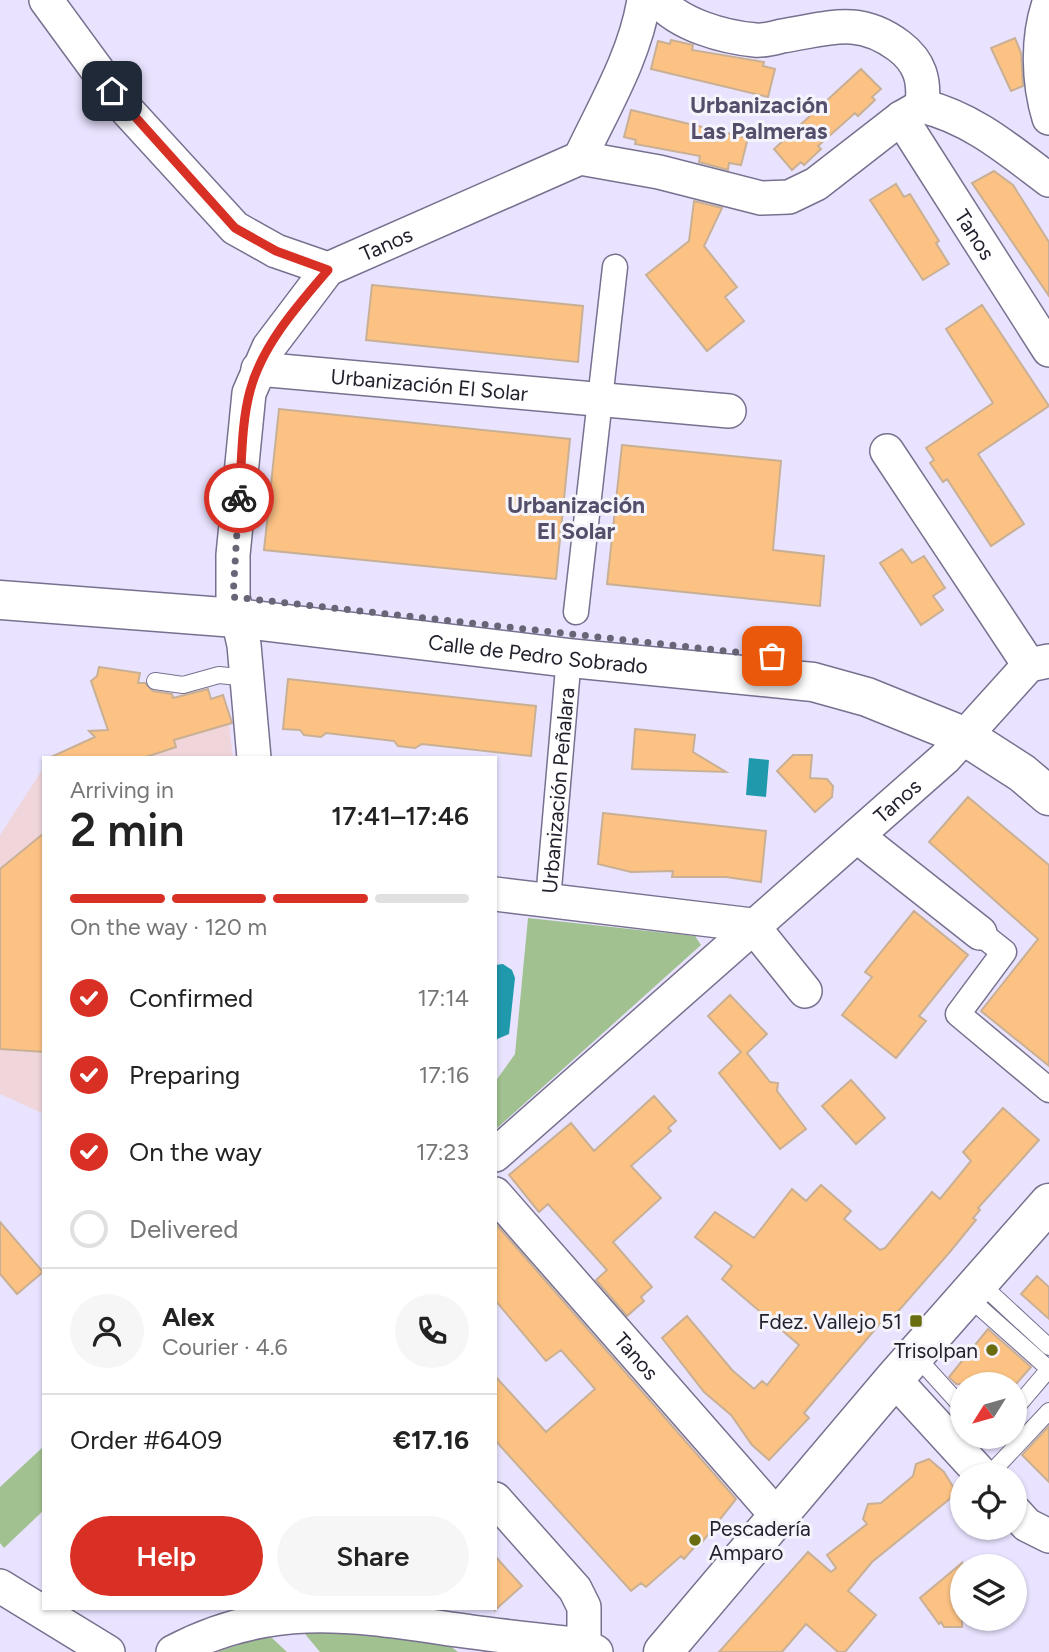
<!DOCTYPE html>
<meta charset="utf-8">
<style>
body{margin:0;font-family:Figtree,sans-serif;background:#f6f6f6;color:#222;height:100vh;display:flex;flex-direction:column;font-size:26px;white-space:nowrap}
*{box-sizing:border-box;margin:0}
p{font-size:23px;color:#767676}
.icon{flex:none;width:38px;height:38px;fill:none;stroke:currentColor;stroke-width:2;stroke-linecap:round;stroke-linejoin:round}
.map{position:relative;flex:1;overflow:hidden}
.side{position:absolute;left:42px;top:756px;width:455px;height:854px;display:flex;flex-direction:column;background:#fff;border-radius:0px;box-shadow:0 2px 5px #0004}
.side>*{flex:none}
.needle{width:46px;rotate:233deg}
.tools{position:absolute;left:950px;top:1372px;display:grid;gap:14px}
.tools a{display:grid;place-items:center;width:77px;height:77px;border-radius:50%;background:#fff;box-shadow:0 2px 5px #0004;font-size:35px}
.pin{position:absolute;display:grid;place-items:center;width:60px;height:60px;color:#fff;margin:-30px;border-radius:14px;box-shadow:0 4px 10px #0006}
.courier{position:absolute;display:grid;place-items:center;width:70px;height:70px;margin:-35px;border:5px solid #d93025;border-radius:50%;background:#fff;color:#222;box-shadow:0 2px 9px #0007}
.overview em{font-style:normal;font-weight:600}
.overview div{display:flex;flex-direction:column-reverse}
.overview{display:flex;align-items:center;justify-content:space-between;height:119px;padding:0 28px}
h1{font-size:46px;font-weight:600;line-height:52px}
.bar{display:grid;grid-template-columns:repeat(4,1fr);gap:10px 7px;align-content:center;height:84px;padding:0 28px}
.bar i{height:9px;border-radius:5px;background:#e0e0e0}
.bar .selected{background:#d93025}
.bar p{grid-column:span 4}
.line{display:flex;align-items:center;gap:18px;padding:0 28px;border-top:2px solid #e0e0e0}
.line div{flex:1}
.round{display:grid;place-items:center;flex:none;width:74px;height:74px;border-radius:37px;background:#f6f6f6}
ol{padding:0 28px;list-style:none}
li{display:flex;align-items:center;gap:21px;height:77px}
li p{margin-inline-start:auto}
li .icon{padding:7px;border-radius:50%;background:#d93025;color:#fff;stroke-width:4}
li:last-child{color:#767676}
li i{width:38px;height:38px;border:4px solid #e0e0e0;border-radius:50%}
.primary-button{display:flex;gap:14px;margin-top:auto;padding:14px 28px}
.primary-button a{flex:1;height:80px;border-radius:42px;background:#d93025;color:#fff;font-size:28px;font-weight:600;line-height:80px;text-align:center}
.primary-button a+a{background:#f6f6f6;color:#222}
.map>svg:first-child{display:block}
.industrial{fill:#f0d6db}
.green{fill:#a1c290}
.water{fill:#2199ad}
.building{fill:#fbc284;stroke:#c9b095;stroke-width:2}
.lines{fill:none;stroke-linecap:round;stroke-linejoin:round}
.service-casing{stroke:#77718f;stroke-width:18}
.pedestrian-casing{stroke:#77718f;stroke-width:27}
.minor-casing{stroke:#77718f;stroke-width:36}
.tertiary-casing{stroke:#77718f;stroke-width:41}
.primary-casing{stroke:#77718f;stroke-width:41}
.service{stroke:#fff;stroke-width:16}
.pedestrian{stroke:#fff;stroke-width:24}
.minor{stroke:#fff;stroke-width:33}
.tertiary{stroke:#fff;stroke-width:38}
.primary{stroke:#fff;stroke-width:38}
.done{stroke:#686576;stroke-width:7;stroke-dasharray:0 12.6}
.route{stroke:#d93025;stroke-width:9}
.poi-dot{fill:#696d10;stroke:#f5f4fb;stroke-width:2.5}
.labels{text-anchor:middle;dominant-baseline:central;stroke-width:6;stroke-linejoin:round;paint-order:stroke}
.street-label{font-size:21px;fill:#23212d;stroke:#f5f4fb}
.poi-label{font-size:21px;fill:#23212d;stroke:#f5f4fb;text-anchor:end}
.neighbourhood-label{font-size:23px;font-weight:bold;fill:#544e6b;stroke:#f5f4fb}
</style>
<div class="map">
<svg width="1049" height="1652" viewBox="0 0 1049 1652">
<rect width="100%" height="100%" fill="#e9e3ff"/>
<path class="industrial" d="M 229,724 L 233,758 L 143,758 L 174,739 Z
M 44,767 L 44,1114 L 0,1094 L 0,835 Z"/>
<path class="green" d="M 528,918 L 695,936 L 701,945 L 495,1130 L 495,1082 L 515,1054 Z
M 44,1446 L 44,1510 L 4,1548 L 0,1543 L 0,1487 Z
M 311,1626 L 449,1645 L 458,1652 L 320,1652 L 305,1634 Z
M 263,1636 L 272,1638 L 287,1652 L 217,1652 Z"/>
<path class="water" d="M 749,758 L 769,760 L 766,797 L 746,795 Z
M 503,964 L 512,970 L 515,978 L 509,1034 L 495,1040 L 495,965 Z"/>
<path class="building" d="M 1015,38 L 1021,53 L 1023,86 L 1011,91 L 991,48 Z
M 671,40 L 693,45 L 692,50 L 764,62 L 763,66 L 775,69 L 768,97 L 651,69 L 658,41 L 670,44 Z
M 861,69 L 881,89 L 872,97 L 875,100 L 858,116 L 855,113 L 818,146 L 821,149 L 804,165 L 801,162 L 792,170 L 774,149 Z
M 631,110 L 748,138 L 741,165 L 729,163 L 728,170 L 699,162 L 700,156 L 635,144 L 636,140 L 624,137 Z
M 994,171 L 1013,185 L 1049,242 L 1049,296 L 972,183 Z
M 896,184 L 904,197 L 910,194 L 939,241 L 936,243 L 949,264 L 923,280 L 870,200 Z
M 694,201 L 722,208 L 704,246 L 737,287 L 725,297 L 744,321 L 707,351 L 646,275 L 689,241 Z
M 372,285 L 583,306 L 578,362 L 366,340 Z
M 982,305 L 1049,406 L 978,454 L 1024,524 L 991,546 L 947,479 L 943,482 L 930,463 L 934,460 L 926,448 L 993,403 L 946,329 Z
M 279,409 L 570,439 L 556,579 L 264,550 Z
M 622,445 L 781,461 L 773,550 L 824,556 L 820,606 L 607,584 Z
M 902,549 L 912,563 L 924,556 L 945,588 L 933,596 L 943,610 L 921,625 L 880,563 Z
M 99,667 L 140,673 L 138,683 L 145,683 L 153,691 L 172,694 L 173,698 L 208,689 L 211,699 L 223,695 L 232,723 L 174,740 L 176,747 L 143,758 L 49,758 L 95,737 L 89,731 L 108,730 L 91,681 L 97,676 Z
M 288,679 L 536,706 L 531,756 L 422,744 L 415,748 L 398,746 L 394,741 L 326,733 L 321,737 L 304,735 L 300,730 L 283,729 Z
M 635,729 L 695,735 L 693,752 L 726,772 L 632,769 Z
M 793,755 L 812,755 L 810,778 L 827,779 L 833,786 L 832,797 L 815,812 L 777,771 Z
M 968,797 L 1049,865 L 1049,1066 L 981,1011 L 1038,939 L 929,842 Z
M 603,813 L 766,831 L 761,882 L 726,877 L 672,877 L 673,871 L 631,872 L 598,864 Z
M 44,833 L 44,1052 L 0,1049 L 0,869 Z
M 914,911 L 968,955 L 919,1016 L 926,1021 L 896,1058 L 842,1015 L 872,977 L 865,972 Z
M 730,995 L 767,1034 L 747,1053 L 770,1082 L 778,1083 L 777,1091 L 806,1129 L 780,1149 L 719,1073 L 741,1052 L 708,1016 Z
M 851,1080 L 885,1118 L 856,1144 L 822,1106 Z
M 654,1096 L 676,1121 L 668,1128 L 671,1131 L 631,1166 L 661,1198 L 613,1242 L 652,1287 L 641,1297 L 644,1301 L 627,1316 L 596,1280 L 607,1270 L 548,1204 L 539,1212 L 509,1175 L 571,1123 L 594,1151 Z
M 1003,1108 L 1039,1140 L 978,1208 L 980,1210 L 973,1218 L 976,1220 L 949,1253 L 887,1324 L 883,1320 L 804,1413 L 809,1418 L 769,1460 L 752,1445 L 731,1415 L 704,1392 L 662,1338 L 687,1316 L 732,1370 L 754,1389 L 762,1381 L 767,1385 L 799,1345 L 722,1279 L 732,1266 L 695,1237 L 715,1212 L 754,1238 L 792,1189 L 806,1201 L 821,1185 L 851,1211 L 844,1219 L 880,1250 L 885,1248 L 932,1192 L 940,1199 L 971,1161 L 963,1152 Z
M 0,1222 L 43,1272 L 17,1294 L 0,1274 Z
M 495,1223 L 736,1499 L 699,1546 L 697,1544 L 684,1559 L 681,1556 L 646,1587 L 641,1583 L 631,1591 L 495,1440 L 495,1376 L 546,1432 L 595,1389 L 561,1350 L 546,1361 L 495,1300 Z
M 1037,1276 L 1049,1287 L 1049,1319 L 1021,1294 Z
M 988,1329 L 1031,1367 L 1016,1384 L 956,1384 L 949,1377 Z
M 1049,1426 L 1049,1482 L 1022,1455 Z
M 929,1459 L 944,1472 L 957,1493 L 872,1562 L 848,1591 L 876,1615 L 845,1652 L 838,1652 L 806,1624 L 782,1652 L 719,1652 L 808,1552 L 831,1572 L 836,1568 L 827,1555 L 867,1524 L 863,1519 L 868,1504 L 881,1503 L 913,1476 L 916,1464 Z
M 495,1556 L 522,1586 L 495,1610 Z
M 962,1563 L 962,1627 L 944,1627 L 941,1622 L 939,1624 L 920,1598 Z"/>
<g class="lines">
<defs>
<path id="service" d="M 155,681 L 183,685 L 219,675 L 248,678
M 980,1283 L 1049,1347
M 967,1296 L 1049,1369 L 1015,1409
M 915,1355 L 962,1407
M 990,1437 L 992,1437
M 989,1475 L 1049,1411"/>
<g id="pedestrian">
<path d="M 576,612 L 615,267"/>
<path id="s1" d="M 548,900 L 568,668"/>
<path d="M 980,933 L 1004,952 L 958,1014 L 1049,1090"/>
</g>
<g id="minor">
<path id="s2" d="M 46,0 L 125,108 L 235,228 L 276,251 L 328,269 L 580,158 L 659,172 L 761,198 L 789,197 L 816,184 L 901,118 L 922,106 C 972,118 1009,150 1049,180"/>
<path d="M 658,0 C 680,25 723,37 755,40 C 764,41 774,38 782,36 C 828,29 858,15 899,46 C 920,62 925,80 922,106"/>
<path d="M 1049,3 C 1037,38 1038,82 1049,118"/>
<path id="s3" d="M 901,118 L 1049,350"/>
<path d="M 580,158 C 604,107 635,56 644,0"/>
<path id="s4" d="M 258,369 L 729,411"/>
<path d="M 887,451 L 1029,665"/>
<path d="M 254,758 L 244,645 L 233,597 L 233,555 L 249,393 L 269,347 L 328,269"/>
<path d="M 857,836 L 980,933"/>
<path d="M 495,894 L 752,925 L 805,991"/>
<path id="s5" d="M 495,1155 L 945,758 L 1029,665 L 1049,661"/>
<path id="s6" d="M 495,1194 L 778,1517"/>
<path d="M 894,1379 L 982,1475"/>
<path d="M 495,1499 L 575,1589 L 584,1607 L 584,1645"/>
<path d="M 1015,1512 L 1027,1525 L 1049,1536"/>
<path d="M 0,1586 L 108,1652"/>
<path d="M 173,1652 C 277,1597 363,1617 472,1632 C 509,1637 547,1641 584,1645 L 596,1652"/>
</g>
<path id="tertiary" d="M 663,1652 L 894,1379 L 1049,1203"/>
<g id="primary">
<path id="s7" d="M 0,600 L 236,618 L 569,658 L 813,682 L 867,697 L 966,737 L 1022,773 L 1049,796"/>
</g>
</defs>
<use href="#service" class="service-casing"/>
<use href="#pedestrian" class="pedestrian-casing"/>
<use href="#minor" class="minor-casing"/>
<use href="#tertiary" class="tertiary-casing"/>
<use href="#primary" class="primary-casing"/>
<use href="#service" class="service"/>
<use href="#pedestrian" class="pedestrian"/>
<use href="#minor" class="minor"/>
<use href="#tertiary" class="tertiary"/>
<use href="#primary" class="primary"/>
</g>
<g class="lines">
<path class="done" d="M 239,498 L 233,597 L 772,656"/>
<path class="route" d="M 112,91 L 235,228 L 276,251 L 328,270 C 298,305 262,345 250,391 C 241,424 242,464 239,498"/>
</g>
<g class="poi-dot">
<rect x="909" y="1314" width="14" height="14" rx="3.5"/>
<circle cx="992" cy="1350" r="7"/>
<circle cx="695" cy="1540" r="7"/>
</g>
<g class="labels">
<g class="street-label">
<text stroke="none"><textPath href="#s3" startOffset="138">Tanos</textPath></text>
<text stroke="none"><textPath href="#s2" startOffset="462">Tanos</textPath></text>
<text stroke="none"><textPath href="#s4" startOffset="172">Urbanización El Solar</textPath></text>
<text stroke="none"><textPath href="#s7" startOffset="541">Calle de Pedro Sobrado</textPath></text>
<text stroke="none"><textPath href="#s1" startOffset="110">Urbanización Peñalara</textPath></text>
<text stroke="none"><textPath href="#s5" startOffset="536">Tanos</textPath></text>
<text stroke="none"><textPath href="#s6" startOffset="215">Tanos</textPath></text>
</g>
<g class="poi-label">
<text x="902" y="1321">Fdez. Vallejo 51</text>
<text x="978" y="1350">Trisolpan</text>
<text x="709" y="1528" text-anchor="start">Pescadería<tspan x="709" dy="24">Amparo</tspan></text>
</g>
<g class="neighbourhood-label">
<text x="759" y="105">Urbanización<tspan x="759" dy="26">Las Palmeras</tspan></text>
<text x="576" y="505">Urbanización<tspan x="576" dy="26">El Solar</tspan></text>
</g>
</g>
</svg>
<div class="tools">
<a><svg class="needle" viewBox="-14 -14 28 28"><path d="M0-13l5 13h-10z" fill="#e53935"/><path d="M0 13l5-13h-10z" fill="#767676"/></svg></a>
<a><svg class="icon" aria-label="locate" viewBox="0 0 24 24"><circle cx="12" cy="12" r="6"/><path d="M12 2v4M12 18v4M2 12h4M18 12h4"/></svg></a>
<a><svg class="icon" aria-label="layers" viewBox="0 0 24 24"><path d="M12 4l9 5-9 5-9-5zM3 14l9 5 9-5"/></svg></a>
</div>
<div class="pin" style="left:772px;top:656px;background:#ea580c"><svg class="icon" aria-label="bag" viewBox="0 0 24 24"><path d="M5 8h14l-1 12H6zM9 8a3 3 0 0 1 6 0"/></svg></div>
<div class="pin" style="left:112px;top:91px;background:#1f2937"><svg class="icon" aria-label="home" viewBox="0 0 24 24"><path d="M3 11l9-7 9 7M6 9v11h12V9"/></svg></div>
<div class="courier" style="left:239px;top:498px"><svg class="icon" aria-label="bike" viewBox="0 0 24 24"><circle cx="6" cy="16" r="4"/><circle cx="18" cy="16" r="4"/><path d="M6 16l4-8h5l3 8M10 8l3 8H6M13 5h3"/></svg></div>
<section class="side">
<div class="overview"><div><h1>2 min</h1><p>Arriving in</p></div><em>17:41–17:46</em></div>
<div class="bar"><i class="selected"></i><i class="selected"></i><i class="selected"></i><i></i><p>On the way · 120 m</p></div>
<ol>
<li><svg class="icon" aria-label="check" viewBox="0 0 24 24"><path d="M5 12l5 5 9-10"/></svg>Confirmed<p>17:14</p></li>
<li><svg class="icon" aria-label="check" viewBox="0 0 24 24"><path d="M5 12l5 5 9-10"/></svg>Preparing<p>17:16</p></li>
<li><svg class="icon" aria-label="check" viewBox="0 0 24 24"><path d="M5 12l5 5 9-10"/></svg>On the way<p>17:23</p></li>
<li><i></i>Delivered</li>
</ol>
<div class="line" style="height:126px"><a class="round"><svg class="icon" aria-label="person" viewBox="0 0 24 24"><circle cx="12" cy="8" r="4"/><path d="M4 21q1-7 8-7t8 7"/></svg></a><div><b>Alex</b><p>Courier · 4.6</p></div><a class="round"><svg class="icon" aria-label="phone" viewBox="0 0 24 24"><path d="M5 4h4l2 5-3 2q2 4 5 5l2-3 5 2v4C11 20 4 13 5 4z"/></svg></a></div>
<div class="line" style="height:91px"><div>Order #6409</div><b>€17.16</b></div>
<div class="primary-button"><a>Help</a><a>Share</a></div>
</section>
</div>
